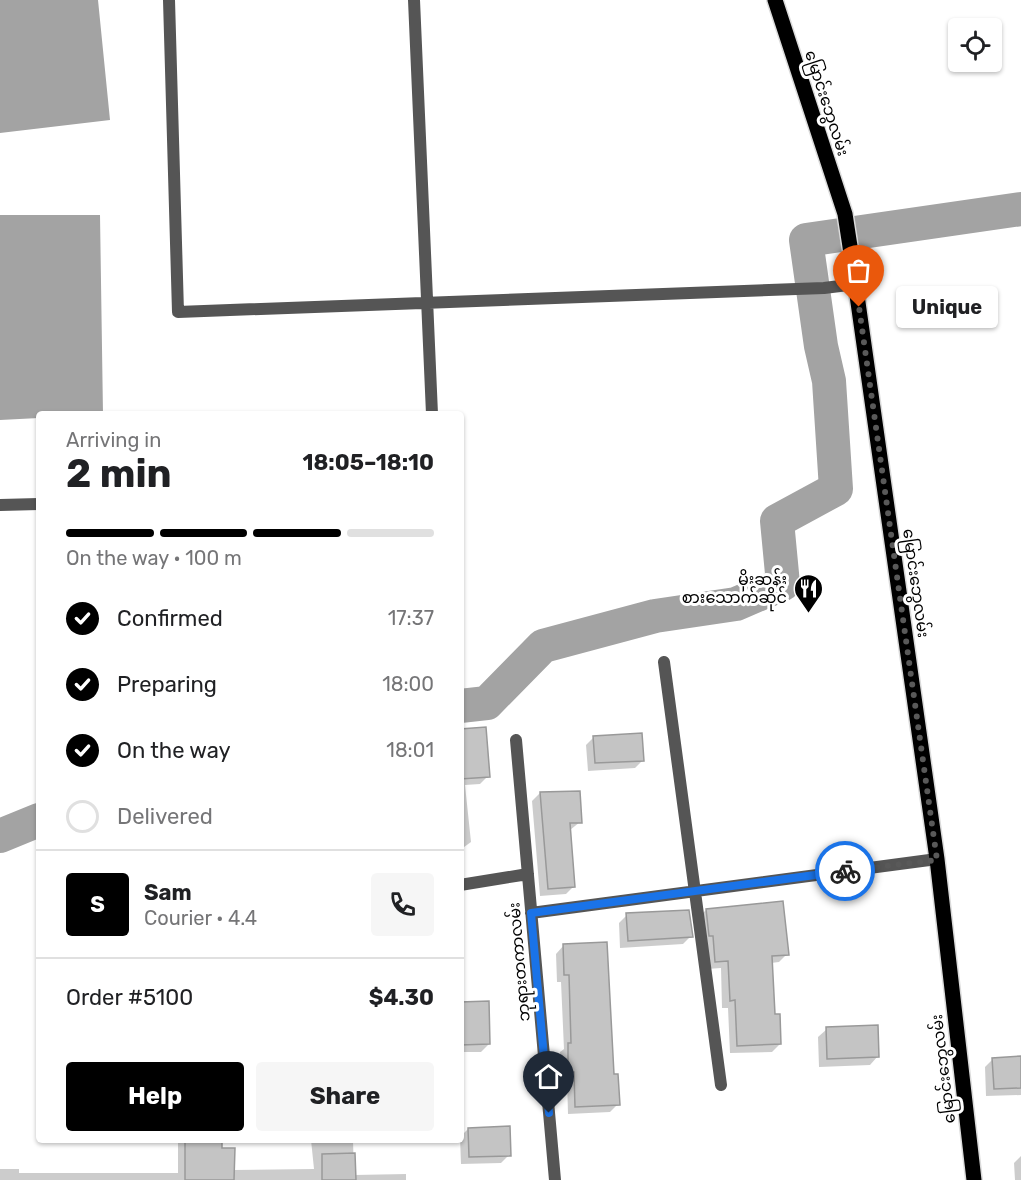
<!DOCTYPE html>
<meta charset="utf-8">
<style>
body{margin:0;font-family:Rubik,"Noto Sans Myanmar",sans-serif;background:#f6f6f6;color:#202124;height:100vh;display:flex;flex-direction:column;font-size:22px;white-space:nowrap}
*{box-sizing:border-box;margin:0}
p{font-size:20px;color:#757577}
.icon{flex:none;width:33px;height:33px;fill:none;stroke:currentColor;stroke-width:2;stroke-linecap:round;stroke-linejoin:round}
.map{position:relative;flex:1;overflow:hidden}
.sheet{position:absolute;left:36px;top:411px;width:428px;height:732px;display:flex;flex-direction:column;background:#fff;border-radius:6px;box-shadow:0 2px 4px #0004}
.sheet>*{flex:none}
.tools{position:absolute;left:948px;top:18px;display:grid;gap:12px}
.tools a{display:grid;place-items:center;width:54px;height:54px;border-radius:6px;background:#fff;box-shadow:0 2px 4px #0004;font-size:30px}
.pin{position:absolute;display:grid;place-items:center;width:51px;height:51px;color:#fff;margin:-62px -26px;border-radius:50% 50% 50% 0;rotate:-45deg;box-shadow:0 0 6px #0007}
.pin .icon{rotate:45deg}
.courier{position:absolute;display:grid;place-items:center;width:60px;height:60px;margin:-30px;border:4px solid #1a73e8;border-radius:50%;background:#fff;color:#222;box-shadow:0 2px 8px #0007}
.bubble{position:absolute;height:42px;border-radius:6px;background:#fff;box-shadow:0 2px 4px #0004;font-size:20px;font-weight:700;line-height:42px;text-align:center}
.overview em{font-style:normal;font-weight:700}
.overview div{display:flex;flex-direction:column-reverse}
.overview{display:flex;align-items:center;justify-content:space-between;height:102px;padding:0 30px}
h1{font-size:39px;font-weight:700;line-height:45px}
.bar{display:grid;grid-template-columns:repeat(4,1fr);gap:9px 6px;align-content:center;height:72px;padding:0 30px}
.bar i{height:8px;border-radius:4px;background:#e0e0e0}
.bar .on{background:#000}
.bar p{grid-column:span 4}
.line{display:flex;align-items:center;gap:15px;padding:0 30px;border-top:2px solid #e0e0e0}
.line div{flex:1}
.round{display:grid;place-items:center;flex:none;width:63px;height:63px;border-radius:6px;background:#f6f6f6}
ol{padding:0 30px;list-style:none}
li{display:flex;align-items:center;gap:18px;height:66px}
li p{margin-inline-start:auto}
li .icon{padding:6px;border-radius:50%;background:#000;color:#fff;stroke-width:4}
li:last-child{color:#757577}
li i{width:33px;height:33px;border:3px solid #e0e0e0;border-radius:50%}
.button{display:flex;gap:12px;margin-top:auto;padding:12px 30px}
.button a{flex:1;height:69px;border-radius:6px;background:#000;color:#fff;font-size:24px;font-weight:700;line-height:69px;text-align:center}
.button a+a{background:#f6f6f6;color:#202124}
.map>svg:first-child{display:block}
.water{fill:#a3a3a3}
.shadow{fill:#0003}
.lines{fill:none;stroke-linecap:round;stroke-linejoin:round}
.canal{stroke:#a3a3a3;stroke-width:34}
.building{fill:#c4c4c4;stroke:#999;stroke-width:1.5}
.primary-casing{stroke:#dbdbdb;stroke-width:18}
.street{stroke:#555;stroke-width:12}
.primary{stroke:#000;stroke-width:15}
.done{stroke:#595959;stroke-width:6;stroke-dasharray:0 10.8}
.route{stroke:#1a73e8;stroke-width:8}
.labels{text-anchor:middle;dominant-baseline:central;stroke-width:6;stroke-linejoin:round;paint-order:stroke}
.street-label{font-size:16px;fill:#000;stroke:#fff}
.poi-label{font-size:16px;fill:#000;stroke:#fff;text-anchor:end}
</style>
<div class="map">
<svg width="1021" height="1180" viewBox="0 0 1021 1180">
<rect width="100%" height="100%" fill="#fff"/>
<path class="water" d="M 0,0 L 98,0 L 110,120 L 0,133 Z
M 0,215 L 100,215 L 103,414 L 39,414 L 39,418 L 0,420 Z"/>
<path class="shadow" d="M 460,732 L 488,776 L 480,784 L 465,785 L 471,842 L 460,850 Z
M 594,737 L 643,760 L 635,768 L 588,771 L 586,745 Z
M 540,793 L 580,822 L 570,830 L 574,886 L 566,894 L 540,896 L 532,801 Z
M 706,910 L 787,954 L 779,962 L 771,963 L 773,1015 L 780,1044 L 772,1052 L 730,1053 L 728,1008 L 722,1008 L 721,968 L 707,969 L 698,918 Z
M 627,915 L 691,936 L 683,944 L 620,948 L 619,923 Z
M 564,945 L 618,1104 L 610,1112 L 568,1114 L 567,1079 L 561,1079 L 560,1052 L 564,1049 L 561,982 L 557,982 L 556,954 Z
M 460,1003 L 489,1044 L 481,1052 L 460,1052 Z
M 827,1029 L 878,1056 L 870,1065 L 819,1067 L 818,1037 Z
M 1021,1058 L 1021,1095 L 986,1096 L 985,1067 L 993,1059 Z
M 468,1129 L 509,1155 L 501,1163 L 461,1164 L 460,1137 Z
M 178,1140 L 221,1140 L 221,1149 L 233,1170 L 314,1169 L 311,1140 L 353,1140 L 354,1175 L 406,1174 L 406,1180 L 0,1180 L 0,1169 L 19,1169 L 19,1173 L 178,1173 Z
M 1021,1156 L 1021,1180 L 1015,1180 L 1014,1163 Z"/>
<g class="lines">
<path class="canal" d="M 460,706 L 487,703 L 543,646 L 655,616 L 736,604 L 783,584 L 777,521 L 836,489 L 829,381 L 821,346 L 806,240 L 1021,209
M 0,836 L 39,820"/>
</g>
<path class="building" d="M 486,727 L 490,777 L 460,779 L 460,729 Z
M 642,733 L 644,761 L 595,763 L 593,736 Z
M 580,791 L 582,823 L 570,823 L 575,887 L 548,889 L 540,792 Z
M 783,901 L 789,955 L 772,956 L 775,1014 L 780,1014 L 781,1044 L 737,1046 L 735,1000 L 730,1001 L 728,961 L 715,962 L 713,936 L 709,936 L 706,909 Z
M 689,910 L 693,937 L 628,941 L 626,913 Z
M 607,942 L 614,1074 L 618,1074 L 620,1105 L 575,1107 L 574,1072 L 568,1072 L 568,1043 L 571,1043 L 569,975 L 564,975 L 563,944 Z
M 489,1001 L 490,1044 L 460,1045 L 460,1002 Z
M 878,1025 L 879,1057 L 827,1059 L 826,1027 Z
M 1021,1056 L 1021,1088 L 994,1089 L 992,1058 Z
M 510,1126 L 511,1156 L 469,1157 L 468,1128 Z
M 185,1140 L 222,1140 L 222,1148 L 235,1148 L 234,1180 L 185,1180 Z
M 355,1153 L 356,1180 L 322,1180 L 322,1154 Z"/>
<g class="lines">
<defs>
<path id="primary" d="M 775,0 L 845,214 L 851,253 L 937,859 L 974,1180"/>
</defs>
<use href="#primary" class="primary-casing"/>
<path class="street" d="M 169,0 L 178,312 L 824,288 L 856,284
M 414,0 L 432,414
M 0,505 L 39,504
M 664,662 L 721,1085
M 516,740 L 555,1180
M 460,885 L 528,874
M 531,913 L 937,859"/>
<use href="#primary" class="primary"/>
</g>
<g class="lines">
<path class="done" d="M 845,871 L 937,860 L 859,307"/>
<path class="route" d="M 549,1113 L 531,913 L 845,871"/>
</g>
<defs>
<symbol id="restaurant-pin" viewBox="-11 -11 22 30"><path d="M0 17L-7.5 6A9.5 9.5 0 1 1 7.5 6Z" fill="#000" stroke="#fff"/><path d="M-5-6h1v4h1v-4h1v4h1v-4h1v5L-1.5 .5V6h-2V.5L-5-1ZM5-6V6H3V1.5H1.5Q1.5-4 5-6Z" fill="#fff"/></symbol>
</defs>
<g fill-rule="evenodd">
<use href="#restaurant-pin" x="792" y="572" width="33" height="45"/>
</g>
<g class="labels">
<g class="street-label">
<text transform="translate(827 103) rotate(72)">မြောင်းဘွေလမ်း</text>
<text transform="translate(916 583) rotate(82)">မြောင်းဘွေလမ်း</text>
<text transform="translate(519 962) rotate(-95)">ဘုရားတကာလမ်း</text>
<text transform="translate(943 1069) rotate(-97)">မြောင်းဘွေလမ်း</text>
</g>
<g class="poi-label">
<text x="787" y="579">မိုးဆန်း<tspan x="787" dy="18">စားသောက်ဆိုင်</tspan></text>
</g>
</g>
</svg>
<div class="tools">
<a><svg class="icon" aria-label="locate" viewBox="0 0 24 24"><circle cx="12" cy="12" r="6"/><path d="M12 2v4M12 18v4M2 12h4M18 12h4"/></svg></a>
</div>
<div class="pin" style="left:859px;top:307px;background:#ea580c"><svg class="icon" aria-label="bag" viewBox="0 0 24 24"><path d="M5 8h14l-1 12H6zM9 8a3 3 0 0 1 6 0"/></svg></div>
<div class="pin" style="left:549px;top:1113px;background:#1f2937"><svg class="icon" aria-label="home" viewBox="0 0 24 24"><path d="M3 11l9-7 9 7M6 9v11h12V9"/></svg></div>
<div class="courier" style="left:845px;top:871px"><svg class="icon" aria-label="bike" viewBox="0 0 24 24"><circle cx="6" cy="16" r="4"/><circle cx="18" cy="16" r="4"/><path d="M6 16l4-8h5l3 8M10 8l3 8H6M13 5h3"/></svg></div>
<div class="bubble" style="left:896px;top:286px;width:102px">Unique</div>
<section class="sheet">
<div class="overview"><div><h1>2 min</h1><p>Arriving in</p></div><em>18:05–18:10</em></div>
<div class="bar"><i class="on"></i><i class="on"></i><i class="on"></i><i></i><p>On the way · 100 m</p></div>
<ol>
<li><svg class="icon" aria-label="check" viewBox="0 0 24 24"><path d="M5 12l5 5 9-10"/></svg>Confirmed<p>17:37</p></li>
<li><svg class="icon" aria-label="check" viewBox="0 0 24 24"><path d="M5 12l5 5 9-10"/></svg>Preparing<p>18:00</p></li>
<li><svg class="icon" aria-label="check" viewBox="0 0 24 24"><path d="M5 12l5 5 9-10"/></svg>On the way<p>18:01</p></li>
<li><i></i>Delivered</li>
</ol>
<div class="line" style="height:108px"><b class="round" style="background:#000;color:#fff">S</b><div><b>Sam</b><p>Courier · 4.4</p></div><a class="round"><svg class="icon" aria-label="phone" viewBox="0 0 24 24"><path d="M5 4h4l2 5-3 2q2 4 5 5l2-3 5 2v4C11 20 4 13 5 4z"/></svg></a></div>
<div class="line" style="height:78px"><div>Order #5100</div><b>$4.30</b></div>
<div class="button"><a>Help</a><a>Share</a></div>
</section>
</div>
